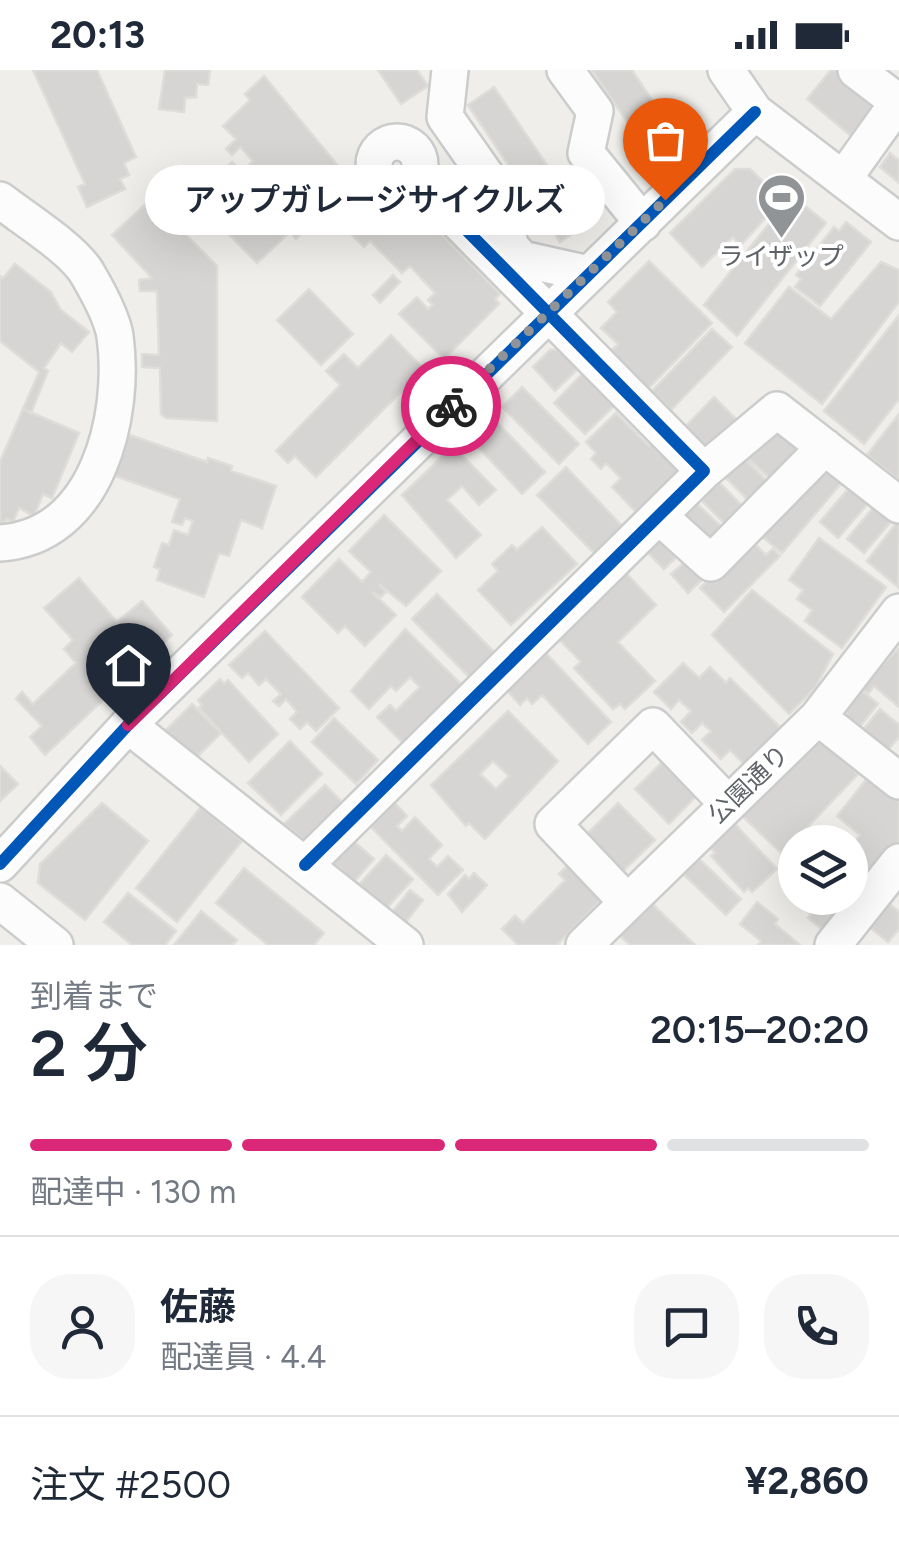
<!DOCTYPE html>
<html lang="ja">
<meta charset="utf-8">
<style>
body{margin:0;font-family:Figtree,"Noto Sans JP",sans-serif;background:#f6f6f7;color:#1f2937;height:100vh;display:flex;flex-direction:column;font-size:38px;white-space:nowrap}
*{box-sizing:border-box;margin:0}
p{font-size:32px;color:#747a83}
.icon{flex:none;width:55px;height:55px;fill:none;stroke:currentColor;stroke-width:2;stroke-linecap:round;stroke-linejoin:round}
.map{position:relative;height:875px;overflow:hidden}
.panel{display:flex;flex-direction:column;background:#fff;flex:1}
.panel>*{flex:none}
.fabs{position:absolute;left:778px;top:755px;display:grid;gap:20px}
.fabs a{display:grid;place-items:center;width:90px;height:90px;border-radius:50%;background:#fff;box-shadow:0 10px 40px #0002;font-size:50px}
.pin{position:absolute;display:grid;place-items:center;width:85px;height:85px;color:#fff;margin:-102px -42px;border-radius:50% 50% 50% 0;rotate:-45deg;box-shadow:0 0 10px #0007}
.pin .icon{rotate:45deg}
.courier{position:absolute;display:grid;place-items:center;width:100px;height:100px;margin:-50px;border:8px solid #db2777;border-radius:50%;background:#fff;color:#222;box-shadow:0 2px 12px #0007}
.bubble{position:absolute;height:70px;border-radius:35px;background:#fff;box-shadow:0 10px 40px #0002;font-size:32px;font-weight:600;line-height:70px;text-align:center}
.headline em{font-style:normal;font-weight:600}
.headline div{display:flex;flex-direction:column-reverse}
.headline{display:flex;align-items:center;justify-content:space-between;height:170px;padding:0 30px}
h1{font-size:65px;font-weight:600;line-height:75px}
.bar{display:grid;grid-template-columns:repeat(4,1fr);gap:15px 10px;align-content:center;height:120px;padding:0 30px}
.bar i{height:12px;border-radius:8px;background:#e0e1e3}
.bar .selected{background:#db2777}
.bar p{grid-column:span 4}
.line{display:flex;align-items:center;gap:25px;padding:0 30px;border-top:2px solid #e0e1e3}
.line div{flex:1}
.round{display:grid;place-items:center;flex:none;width:105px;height:105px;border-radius:40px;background:#f6f6f7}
.status{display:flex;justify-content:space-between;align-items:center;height:70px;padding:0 50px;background:#fff;direction:ltr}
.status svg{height:28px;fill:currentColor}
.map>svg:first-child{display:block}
.building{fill:#d6d5d3;stroke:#deddd9;stroke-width:2.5;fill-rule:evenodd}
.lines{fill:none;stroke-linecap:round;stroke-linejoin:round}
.minor-casing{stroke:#cbcccc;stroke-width:40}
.minor{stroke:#fdfcfc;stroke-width:35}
.cycleway-casing{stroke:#fff;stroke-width:19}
.cycleway{stroke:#0057b8;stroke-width:12}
.done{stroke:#919496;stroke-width:10;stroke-dasharray:0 18}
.route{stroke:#db2777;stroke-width:12}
.labels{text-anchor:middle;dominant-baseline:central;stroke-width:8;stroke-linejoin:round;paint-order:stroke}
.poi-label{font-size:25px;fill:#5f6368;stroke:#fff}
.street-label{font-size:25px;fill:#5f6368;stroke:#fff}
</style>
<div class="status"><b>20:13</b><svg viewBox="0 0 49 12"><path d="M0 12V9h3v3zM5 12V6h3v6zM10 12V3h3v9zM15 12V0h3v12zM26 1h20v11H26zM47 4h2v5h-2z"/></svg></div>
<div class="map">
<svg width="899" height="875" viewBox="0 0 899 875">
<rect width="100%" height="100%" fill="#efeeea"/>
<path class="building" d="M 33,0 L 97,0 L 136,87 L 124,93 L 129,105 L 120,109 L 125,119 L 87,137 L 78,117 L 85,114 Z
M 165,0 L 210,0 L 208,15 L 197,14 L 196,27 L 185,28 L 184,42 L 159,39 Z
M 378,0 L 417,0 L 428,16 L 401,34 Z
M 592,0 L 632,0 L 676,66 L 649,84 Z
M 831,0 L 845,0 L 887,36 L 857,71 L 807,29 Z
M 264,6 L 353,114 L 296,169 L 290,162 L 257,193 L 219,154 L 232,135 L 220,123 L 234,111 L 224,100 L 232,92 L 242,102 L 253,91 L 240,77 L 232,85 L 226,79 L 236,69 L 223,56 L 250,30 L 245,24 Z
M 494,17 L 587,154 L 560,172 L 468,35 Z
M 890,83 L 899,91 L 899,113 L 880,97 Z
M 735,99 L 750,99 L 782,130 L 740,176 L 733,167 L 702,197 L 670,163 Z
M 792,125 L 826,153 L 737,266 L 704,235 Z
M 151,129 L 217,196 L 217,351 L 166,348 L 161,344 L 160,298 L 142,297 L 142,284 L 159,285 L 157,221 L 140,221 L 139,210 L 152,208 L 112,165 Z
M 355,131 L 411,133 L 500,224 L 495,229 L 499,234 L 444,289 L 399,244 L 417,227 L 428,239 L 433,235 L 428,230 L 435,223 L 410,196 L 402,203 L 370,171 L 364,177 L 348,161 L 343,143 Z
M 846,152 L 871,172 L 820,236 L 795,217 L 801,209 L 796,205 L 834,157 L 839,161 Z
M 649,191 L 712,253 L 644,323 L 621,299 L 625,295 L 611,281 L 618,274 L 601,258 L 617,242 L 608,232 Z
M 881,192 L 899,200 L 899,232 L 822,334 L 745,273 L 789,217 L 831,249 Z
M 15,194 L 51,222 L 61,240 L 89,262 L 72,282 L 61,273 L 44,298 L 48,301 L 31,343 L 23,339 L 39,302 L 0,271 L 0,206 L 3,208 Z
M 393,205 L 400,212 L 380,233 L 373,225 Z
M 309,219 L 353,264 L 321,295 L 277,250 Z
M 899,245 L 899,329 L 864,374 L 824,341 Z
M 712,259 L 732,277 L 671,340 L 652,321 Z
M 391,265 L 424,299 L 316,407 L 295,386 L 288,393 L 276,381 L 340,315 L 326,301 L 344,284 L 358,298 Z
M 565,279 L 582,295 L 555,321 L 533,297 L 550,280 Z
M 584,302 L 616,334 L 585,364 L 554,333 Z
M 522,317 L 579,374 L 559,394 L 502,337 Z
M 714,327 L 738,351 L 708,381 L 684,358 Z
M 23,339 L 79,363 L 52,428 L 43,424 L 34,446 L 19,438 L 13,452 L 7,449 L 0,456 L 0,392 Z
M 616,343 L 649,376 L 657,369 L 677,390 L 676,405 L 637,443 L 612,417 L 621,408 L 606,393 L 601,399 L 591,389 L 596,383 L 586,372 Z
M 899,344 L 899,410 L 867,385 Z
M 491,346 L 545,402 L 522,424 L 469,367 Z
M 765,362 L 781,362 L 799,376 L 800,386 L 774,412 L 743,384 Z
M 124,363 L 207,392 L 208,388 L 232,396 L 231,401 L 276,416 L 262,458 L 241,450 L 229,486 L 219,483 L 204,527 L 157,510 L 160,499 L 154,497 L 162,473 L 169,475 L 174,460 L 188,465 L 193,451 L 185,448 L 182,455 L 172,452 L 180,429 L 110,404 Z
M 453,376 L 496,420 L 479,435 L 462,416 L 447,430 L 481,465 L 456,488 L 402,425 Z
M 743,387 L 773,417 L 754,436 L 724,406 Z
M 820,391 L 843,411 L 782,483 L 755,461 Z
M 566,397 L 623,457 L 595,484 L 537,425 Z
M 717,410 L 747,441 L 729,458 L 699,428 Z
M 853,413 L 872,429 L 838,468 L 820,452 Z
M 695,432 L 724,459 L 705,479 L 681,447 Z
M 877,433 L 894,448 L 864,483 L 847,469 Z
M 384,445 L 441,501 L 406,536 L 379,514 L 386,522 L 381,527 L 372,522 L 396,545 L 365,576 L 345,556 L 338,563 L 302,527 L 339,489 L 362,512 L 371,502 L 349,481 Z
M 898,451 L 899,452 L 898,517 L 867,491 Z
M 542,457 L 577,494 L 511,555 L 478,520 L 498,501 L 492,494 L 512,475 L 517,480 Z
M 661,465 L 679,485 L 664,499 L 645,480 Z
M 819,468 L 886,517 L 842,578 L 805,551 L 812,540 L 797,529 L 803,520 L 789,510 Z
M 750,469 L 766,485 L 773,479 L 780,486 L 724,542 L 700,518 Z
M 687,490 L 704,508 L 688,523 L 671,504 Z
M 626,503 L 656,535 L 618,572 L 655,611 L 625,639 L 620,634 L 613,639 L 574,598 L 581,592 L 557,567 Z
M 79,508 L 117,552 L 142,531 L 172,565 L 45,685 L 30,667 L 42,656 L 16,629 L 22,622 L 33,634 L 76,593 L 64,579 L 73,570 L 44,538 Z
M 752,520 L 833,584 L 815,618 L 789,644 L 712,565 Z
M 437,524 L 496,584 L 471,609 L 412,549 Z
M 405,559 L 463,616 L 405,675 L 377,647 L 390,635 L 396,641 L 420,617 L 410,607 L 396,621 L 391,616 L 369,639 L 351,621 Z
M 265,561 L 339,638 L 316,661 L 307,652 L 300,659 L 290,649 L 297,642 L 286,629 L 279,636 L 273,631 L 281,624 L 266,609 L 259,615 L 248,603 L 242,608 L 229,595 Z
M 899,578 L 899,637 L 874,616 L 868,624 L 860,617 Z
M 544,581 L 611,652 L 588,674 L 542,625 L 532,634 L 527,628 L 520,635 L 505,618 Z
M 683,593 L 699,608 L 710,597 L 726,613 L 730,608 L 781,658 L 745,695 L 730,680 L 721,689 L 702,670 L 711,661 L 702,653 L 692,663 L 681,652 L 691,641 L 679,630 L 671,639 L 654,622 Z
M 220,609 L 224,614 L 228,610 L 278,664 L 249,692 L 199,638 L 202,635 L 198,630 Z
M 860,619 L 878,634 L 858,659 L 847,651 L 847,634 Z
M 192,634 L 221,663 L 188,696 L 164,662 Z
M 880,639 L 899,655 L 899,667 L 887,681 L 862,661 Z
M 508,641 L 558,691 L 485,769 L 469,753 L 466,756 L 431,715 ZM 493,691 L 509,706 L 496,719 L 480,704 Z
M 334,648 L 378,690 L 356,714 L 312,672 Z
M 290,671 L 322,704 L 281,745 L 248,713 Z
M 824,672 L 858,704 L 782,784 L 737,741 L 797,677 Z
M 671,683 L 705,717 L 669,754 L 635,719 Z
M 0,696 L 18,714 L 0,731 Z
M 869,706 L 899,729 L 899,771 L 863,816 L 850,806 L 850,778 L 860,765 L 837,746 Z
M 325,715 L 347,737 L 309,774 L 284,754 Z
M 392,730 L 407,746 L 397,756 L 402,761 L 415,747 L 442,775 L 429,789 L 437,797 L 448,786 L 463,800 L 438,825 L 368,754 Z
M 102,733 L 148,771 L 85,850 L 38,813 L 40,794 Z
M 618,733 L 655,770 L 619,805 L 583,768 Z
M 201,737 L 242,771 L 177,852 L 136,818 Z
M 735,754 L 777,799 L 752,822 L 748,818 L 744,822 L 711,786 L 715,783 L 710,777 Z
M 352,770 L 374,789 L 348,819 L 337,808 L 343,801 L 333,793 Z
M 386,785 L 413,809 L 385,840 L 358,816 Z
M 696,786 L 741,829 L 726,845 L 681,802 Z
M 573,790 L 607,824 L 557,875 L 518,875 L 502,859 L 515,846 L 523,853 L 565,810 L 559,804 Z
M 244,798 L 324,863 L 314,875 L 268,875 L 216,833 Z
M 474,803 L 487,815 L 462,842 L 448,824 L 465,805 L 469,809 Z
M 410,820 L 423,830 L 402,857 L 389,846 Z
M 128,823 L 176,861 L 165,875 L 132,875 L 104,852 Z
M 797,828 L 850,828 L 824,861 L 808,848 L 813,840 Z
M 650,832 L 695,875 L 630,875 L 619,865 Z
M 757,832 L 778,849 L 775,854 L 800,875 L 758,875 L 761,871 L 740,854 Z
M 887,832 L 899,842 L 899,859 L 888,872 L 868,856 Z
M 201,841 L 237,870 L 232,875 L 174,875 Z"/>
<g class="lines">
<defs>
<path id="minor" d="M 450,0 L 445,47 L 492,114 L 511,177 L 522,189 L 589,204
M 565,0 L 595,41 L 586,83 L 643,153
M 726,0 L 755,42 L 899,152
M 856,0 L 898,32
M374 95a23 23 0 1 1 46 0a23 23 0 1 1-46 0Z
M 844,108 L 899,31
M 0,130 C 23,148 73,179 87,203 C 97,220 112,247 115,266 C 126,347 97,467 0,473
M 704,401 L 777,340 L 899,435
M 660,447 L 711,493 L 825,377
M 818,647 L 899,711
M 128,655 L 405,875
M 0,794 L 128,655 L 755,42
M 305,795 L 704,401 L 415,108
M 0,831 L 55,875
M 627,832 L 553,754 L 653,656 L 728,734
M 584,875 L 818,647 L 899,542
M 833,875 L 899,792"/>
</defs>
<use href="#minor" class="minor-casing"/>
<use href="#minor" class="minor"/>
<defs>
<path id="cycleway" d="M 0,794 L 128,655 L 755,42
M 305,795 L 704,401 L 415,108"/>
</defs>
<use href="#cycleway" class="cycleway-casing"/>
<use href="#cycleway" class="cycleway"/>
</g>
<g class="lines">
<path class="done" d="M 451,336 L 665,130"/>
<path class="route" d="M 128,655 L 451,336"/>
</g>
<defs>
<symbol id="stadium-pin" viewBox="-11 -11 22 30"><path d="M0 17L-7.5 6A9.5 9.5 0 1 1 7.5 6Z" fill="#919496" stroke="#fff"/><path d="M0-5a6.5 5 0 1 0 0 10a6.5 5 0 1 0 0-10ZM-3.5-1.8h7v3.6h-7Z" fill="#fff"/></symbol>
</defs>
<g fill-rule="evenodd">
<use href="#stadium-pin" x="754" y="100" width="55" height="75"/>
</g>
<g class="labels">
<g class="poi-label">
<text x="781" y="186">ライザップ</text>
</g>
<g class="street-label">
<text transform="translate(748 714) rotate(-44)">公園通り</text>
</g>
</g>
</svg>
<div class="fabs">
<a><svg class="icon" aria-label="layers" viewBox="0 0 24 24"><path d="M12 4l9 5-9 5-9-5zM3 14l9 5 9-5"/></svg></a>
</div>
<div class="pin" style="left:665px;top:130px;background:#ea580c"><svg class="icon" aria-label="bag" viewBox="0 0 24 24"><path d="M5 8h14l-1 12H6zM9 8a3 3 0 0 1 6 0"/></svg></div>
<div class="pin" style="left:128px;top:655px;background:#1f2937"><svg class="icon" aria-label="home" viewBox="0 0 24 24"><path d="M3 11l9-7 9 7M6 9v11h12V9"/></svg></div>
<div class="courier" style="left:451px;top:336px"><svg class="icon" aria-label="bike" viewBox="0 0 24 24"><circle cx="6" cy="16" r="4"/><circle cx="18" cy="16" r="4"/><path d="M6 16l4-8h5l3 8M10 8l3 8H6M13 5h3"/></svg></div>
<div class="bubble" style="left:145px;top:95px;width:460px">アップガレージサイクルズ</div>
</div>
<section class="panel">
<div class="headline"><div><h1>2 分</h1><p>到着まで</p></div><em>20:15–20:20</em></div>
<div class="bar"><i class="selected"></i><i class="selected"></i><i class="selected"></i><i></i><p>配達中 · 130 m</p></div>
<div class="line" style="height:180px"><a class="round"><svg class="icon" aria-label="person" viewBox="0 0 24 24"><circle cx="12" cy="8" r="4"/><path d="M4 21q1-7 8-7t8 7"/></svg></a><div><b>佐藤</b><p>配達員 · 4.4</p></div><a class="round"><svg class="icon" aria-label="chat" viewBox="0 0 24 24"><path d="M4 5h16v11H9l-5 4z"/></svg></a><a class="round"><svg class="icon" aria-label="phone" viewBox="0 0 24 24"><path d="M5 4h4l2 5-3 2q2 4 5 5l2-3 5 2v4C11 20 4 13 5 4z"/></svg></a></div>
<div class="line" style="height:130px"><div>注文 #2500</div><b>¥2,860</b></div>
</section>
